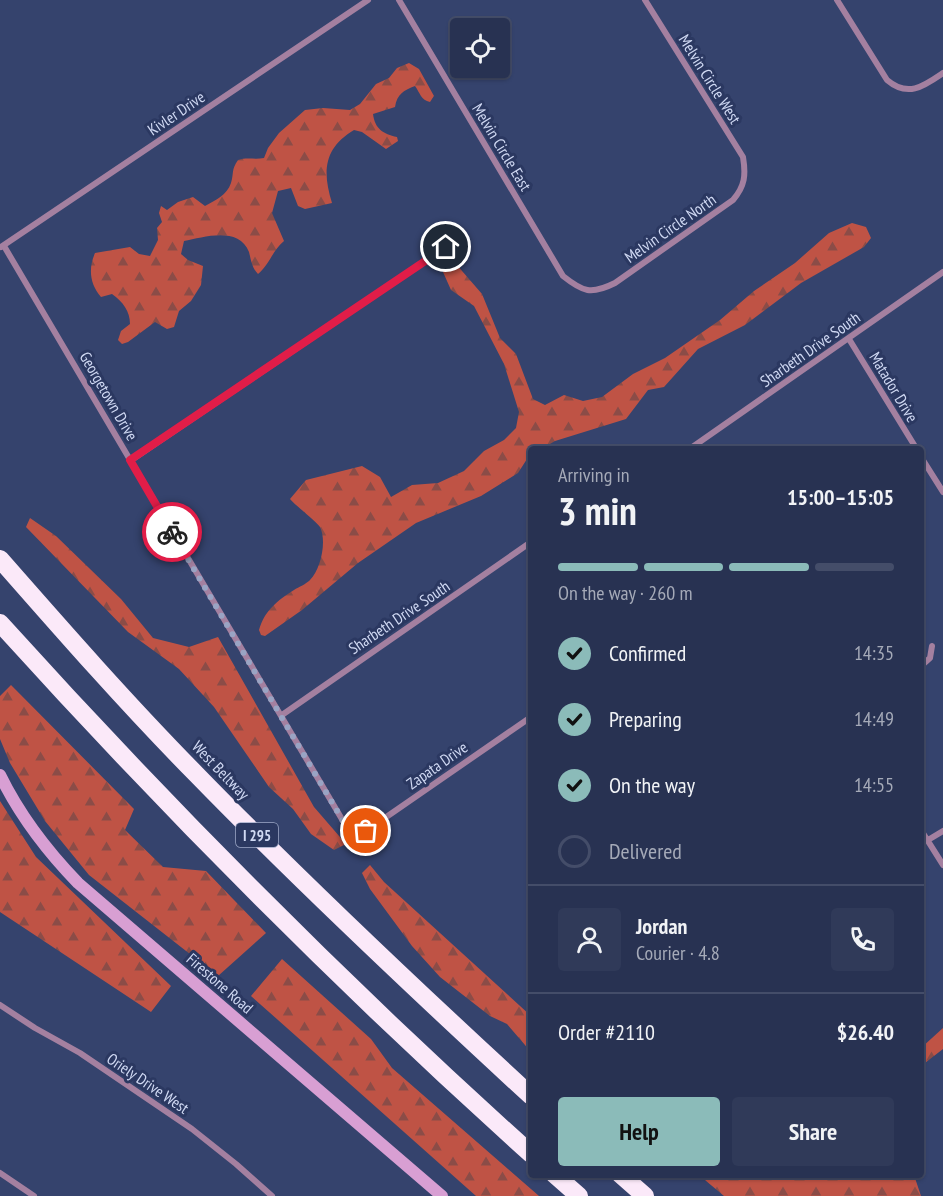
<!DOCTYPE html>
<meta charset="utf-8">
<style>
body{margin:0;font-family:"PT Sans Narrow",sans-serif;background:#303a59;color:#f1f3f6;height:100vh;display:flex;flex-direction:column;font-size:22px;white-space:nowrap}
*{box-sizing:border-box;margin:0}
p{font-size:20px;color:#a5aab8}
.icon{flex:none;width:33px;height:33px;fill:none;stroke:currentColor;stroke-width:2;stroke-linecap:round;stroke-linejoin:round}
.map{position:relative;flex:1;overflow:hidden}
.sheet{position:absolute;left:528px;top:446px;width:396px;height:732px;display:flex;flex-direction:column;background:#283252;border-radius:6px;box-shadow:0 2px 4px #0004,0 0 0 2px #444d69}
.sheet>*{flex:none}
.tools{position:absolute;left:450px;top:18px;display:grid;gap:12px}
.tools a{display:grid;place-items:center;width:60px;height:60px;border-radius:6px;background:#283252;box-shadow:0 2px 4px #0004,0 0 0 2px #444d69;font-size:30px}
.pin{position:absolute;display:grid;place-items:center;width:51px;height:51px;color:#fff;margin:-26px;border:3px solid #fff;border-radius:50%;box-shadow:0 2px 6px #0007}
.courier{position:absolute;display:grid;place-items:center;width:60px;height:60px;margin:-30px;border:4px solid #e11d48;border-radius:50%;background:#fff;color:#222;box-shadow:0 2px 8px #0007}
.head em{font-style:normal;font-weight:700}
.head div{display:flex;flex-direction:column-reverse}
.head{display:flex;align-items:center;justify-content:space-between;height:102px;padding:0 30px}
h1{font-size:39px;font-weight:700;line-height:45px}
.bar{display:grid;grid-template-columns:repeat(4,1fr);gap:9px 6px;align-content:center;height:72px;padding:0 30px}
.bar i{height:8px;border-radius:4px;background:#444d69}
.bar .on{background:#8bbbb9}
.bar p{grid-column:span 4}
.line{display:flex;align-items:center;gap:15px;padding:0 30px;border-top:2px solid #444d69}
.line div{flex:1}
.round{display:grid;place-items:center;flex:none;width:63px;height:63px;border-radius:6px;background:#303a59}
ol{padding:0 30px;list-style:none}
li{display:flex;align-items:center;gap:18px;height:66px}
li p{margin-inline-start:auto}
li .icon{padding:6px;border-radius:50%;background:#8bbbb9;color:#111;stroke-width:4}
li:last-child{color:#a5aab8}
li i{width:33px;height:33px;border:3px solid #444d69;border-radius:50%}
.primary-button{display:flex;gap:12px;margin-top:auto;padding:12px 30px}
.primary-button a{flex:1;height:69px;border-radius:6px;background:#8bbbb9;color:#111;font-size:24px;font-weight:700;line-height:69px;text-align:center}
.primary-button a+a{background:#303a59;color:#f1f3f6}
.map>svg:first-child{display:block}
.forest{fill:url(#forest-firs)}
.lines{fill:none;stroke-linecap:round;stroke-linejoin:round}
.street{stroke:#a480a0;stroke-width:6}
.secondary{stroke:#d89fd3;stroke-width:12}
.highway{stroke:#fbe9f9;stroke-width:18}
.done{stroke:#9aa4c4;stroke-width:6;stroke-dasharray:0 10.8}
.route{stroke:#e11d48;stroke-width:8}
.labels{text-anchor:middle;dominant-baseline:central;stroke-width:6;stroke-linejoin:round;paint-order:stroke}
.shield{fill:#2b3861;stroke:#9ea9c7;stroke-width:1.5}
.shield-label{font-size:15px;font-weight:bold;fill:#d0d9f3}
.street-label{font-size:16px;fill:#d0d9f3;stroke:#2b3861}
</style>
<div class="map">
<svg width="943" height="1196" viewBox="0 0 943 1196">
<defs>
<pattern id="forest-firs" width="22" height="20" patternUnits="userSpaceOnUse" patternTransform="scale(1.5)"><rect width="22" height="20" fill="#bf5345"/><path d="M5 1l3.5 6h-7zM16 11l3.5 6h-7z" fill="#8b4c47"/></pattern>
</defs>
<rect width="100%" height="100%" fill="#35436d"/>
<path class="forest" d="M 409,63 L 419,69 L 434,96 L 430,102 C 421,100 420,93 415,86 C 404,90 397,94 395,107 L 373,114 C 375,129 383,134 397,137 L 398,141 L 386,149 L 362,132 L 354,130 C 324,148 322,171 332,203 L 305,209 L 298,206 L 291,188 L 278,191 L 272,213 L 284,241 C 272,251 270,264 258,274 C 252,268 251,260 249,252 C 239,226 204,237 184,241 L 181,254 L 188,260 L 203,266 L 201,285 L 191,301 L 179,311 L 174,327 L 167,329 L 155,322 L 128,342 L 122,344 L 118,340 L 121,331 L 130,324 C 130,311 123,302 112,294 L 101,297 C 90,284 88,269 95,253 L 130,247 L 139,254 L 150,256 L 158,240 L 157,228 L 162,222 L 159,213 L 161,206 L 167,210 L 178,202 L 193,197 L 205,206 C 216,200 227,195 231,183 C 234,173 231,170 238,160 C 247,157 255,160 264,158 L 268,148 L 279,133 L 305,110 L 323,108 L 350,110 L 360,104 L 376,84 L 389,78 L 397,68 Z
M 852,223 L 866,227 L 871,238 L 864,247 L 801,283 L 745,325 L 698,349 L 664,387 L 648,390 L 626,419 L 555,441 L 543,448 L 531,448 L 531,456 L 527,459 L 518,473 L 481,496 L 416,523 L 358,563 L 302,610 L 265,636 L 261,635 L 259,630 C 265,610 277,601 294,590 C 299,587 306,584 310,580 C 321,569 327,541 320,527 C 318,523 296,506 290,499 L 306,480 L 362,466 L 380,477 L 391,497 L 412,485 L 438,483 L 464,471 L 484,451 L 504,440 L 516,428 L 519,412 L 504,364 L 474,306 L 451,290 L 443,272 L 447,264 L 456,264 L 482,294 L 500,338 L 516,354 L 533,399 L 545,405 L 564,395 L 583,401 L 602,397 L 633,374 L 665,358 L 720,320 L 754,291 L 795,263 L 829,233 Z
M 30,518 L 56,536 L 121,599 L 153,638 L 189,647 L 218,637 L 314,807 L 346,844 L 334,850 L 311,834 L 293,809 L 269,787 L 214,707 L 179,669 L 128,632 L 26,527 Z
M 11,685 L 134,809 L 125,830 L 163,867 L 206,871 L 266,933 L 218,976 L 89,875 L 45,821 L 10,763 L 0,739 L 0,696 Z
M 0,801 L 36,857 L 171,986 L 151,1012 L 0,912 Z
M 370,865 L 384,882 L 531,1016 L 531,1052 L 507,1024 L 490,1016 L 440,977 L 412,946 L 370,889 L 362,873 Z
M 282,959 L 371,1039 L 392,1068 L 539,1196 L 476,1196 L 251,996 Z
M 943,1028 L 943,1049 L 921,1066 L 921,1048 Z
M 749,1175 L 914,1175 L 921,1196 L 724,1196 L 699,1175 L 731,1175 L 742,1179 Z"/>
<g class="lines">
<path class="street" d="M 399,0 L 563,276 C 583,292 591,295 615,283 L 733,200 C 745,186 746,175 743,157 L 645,0
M 837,0 L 887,80 C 908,98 924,86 943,73
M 4,246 L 343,821 L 359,835 L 366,831 L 531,717
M 1,247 L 368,0
M 849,339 L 916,448
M 691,448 L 943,272
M 921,457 L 943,492
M 130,461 L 446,247
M 921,666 L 930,658 L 932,646
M 282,715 L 531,542
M 921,830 L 943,865
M 928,840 L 943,831
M 0,1005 L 35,1028 L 80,1053 L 192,1129 L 236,1164 L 272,1196
M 0,1173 L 34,1196"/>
<path class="secondary" d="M 0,775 C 20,816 46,850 78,883 L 442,1196"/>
<path class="highway" d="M 0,559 C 64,632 128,705 196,774 C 304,885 417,991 531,1096
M 0,623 C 168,809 345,987 531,1154
M 554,1174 L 579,1196
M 620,1174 L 645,1196"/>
</g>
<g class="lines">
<path class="done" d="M 172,532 L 343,821 L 358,835 L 366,831"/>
<path class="route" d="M 172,532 L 130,460 L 446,247"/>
</g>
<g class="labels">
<rect class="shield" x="236" y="823" width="42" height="24" rx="4.5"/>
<g class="shield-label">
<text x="257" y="835">I 295</text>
</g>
<g class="street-label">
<text transform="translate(710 79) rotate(58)">Melvin Circle West</text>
<text transform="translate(176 113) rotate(-34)">Kivler Drive</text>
<text transform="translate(502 147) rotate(59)">Melvin Circle East</text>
<text transform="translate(670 228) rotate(-35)">Melvin Circle North</text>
<text transform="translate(810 349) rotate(-35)">Sharbeth Drive South</text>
<text transform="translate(894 387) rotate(59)">Matador Drive</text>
<text transform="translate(109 396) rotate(60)">Georgetown Drive</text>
<text transform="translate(399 617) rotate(-34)">Sharbeth Drive South</text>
<text transform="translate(437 765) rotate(-35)">Zapata Drive</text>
<text transform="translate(221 770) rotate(46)">West Beltway</text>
<text transform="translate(220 983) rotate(41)">Firestone Road</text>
<text transform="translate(148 1083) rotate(34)">Oriely Drive West</text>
</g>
</g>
</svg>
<div class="tools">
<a><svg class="icon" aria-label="locate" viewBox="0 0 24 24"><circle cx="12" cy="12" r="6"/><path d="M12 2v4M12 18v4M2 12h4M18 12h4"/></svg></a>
</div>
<div class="pin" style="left:366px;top:831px;background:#ea580c"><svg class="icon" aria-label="bag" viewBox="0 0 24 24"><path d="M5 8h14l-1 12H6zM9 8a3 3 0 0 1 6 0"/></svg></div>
<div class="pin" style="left:446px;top:247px;background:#1f2937"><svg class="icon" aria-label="home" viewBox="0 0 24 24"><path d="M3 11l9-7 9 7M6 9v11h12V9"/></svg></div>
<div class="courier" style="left:172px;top:532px"><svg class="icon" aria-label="bike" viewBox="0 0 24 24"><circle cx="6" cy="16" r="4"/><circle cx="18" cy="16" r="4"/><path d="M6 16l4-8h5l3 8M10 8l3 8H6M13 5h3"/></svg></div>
<section class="sheet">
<div class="head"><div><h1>3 min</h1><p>Arriving in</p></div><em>15:00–15:05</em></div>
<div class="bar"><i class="on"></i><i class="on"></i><i class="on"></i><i></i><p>On the way · 260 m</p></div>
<ol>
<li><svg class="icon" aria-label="check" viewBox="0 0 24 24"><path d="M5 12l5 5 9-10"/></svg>Confirmed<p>14:35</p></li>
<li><svg class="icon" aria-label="check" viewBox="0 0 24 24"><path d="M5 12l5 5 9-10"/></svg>Preparing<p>14:49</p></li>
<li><svg class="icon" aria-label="check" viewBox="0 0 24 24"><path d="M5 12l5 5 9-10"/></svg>On the way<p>14:55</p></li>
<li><i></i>Delivered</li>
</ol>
<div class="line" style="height:108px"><a class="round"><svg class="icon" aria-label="person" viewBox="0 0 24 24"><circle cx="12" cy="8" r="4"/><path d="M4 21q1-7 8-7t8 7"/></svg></a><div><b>Jordan</b><p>Courier · 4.8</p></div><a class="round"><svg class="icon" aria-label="phone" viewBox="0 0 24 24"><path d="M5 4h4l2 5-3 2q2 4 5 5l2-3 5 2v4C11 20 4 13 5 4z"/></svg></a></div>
<div class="line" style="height:78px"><div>Order #2110</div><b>$26.40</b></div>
<div class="primary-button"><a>Help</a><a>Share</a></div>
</section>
</div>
